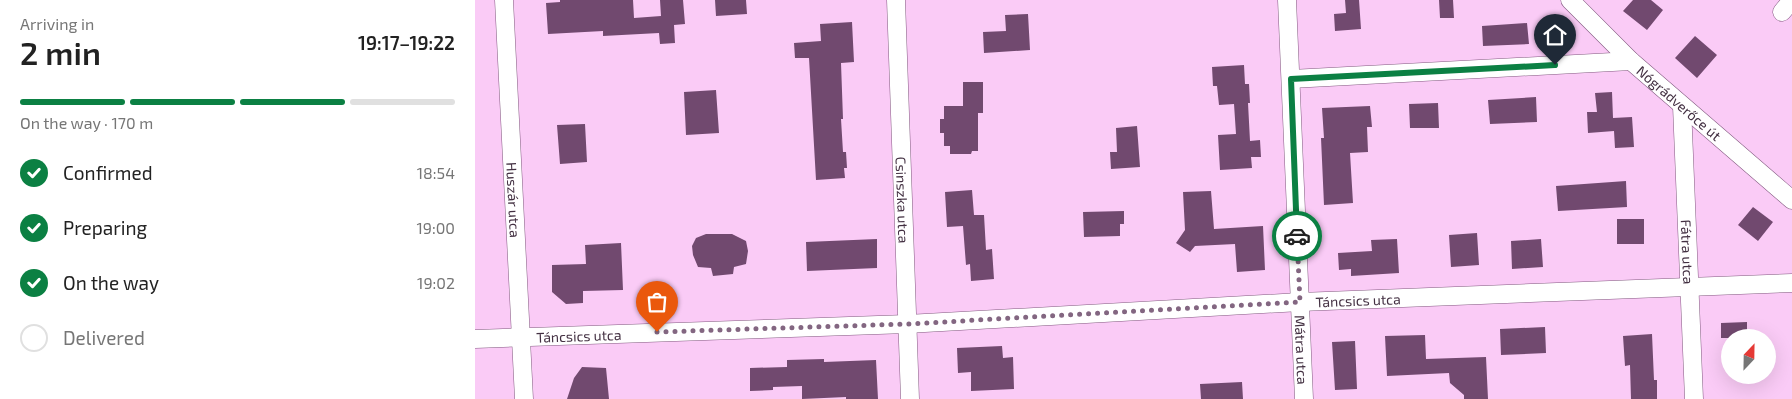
<!DOCTYPE html>
<meta charset="utf-8">
<style>
body{margin:0;font-family:"Exo 2",sans-serif;background:#f2f2f2;color:#222;height:100vh;display:flex;flex-direction:column;font-size:19px;white-space:nowrap}
*{box-sizing:border-box;margin:0}
p{font-size:16px;color:#767676}
.icon{flex:none;width:28px;height:28px;fill:none;stroke:currentColor;stroke-width:2;stroke-linecap:round;stroke-linejoin:round}
.map{position:relative;flex:1;overflow:hidden}
.side{display:flex;flex-direction:column;background:#fff;width:475px}
.side>*{flex:none}
.needle{width:32px;rotate:22deg}
.buttons{position:absolute;left:1246px;top:329px;display:grid;gap:10px}
.buttons a{display:grid;place-items:center;width:55px;height:55px;border-radius:50%;background:#fff;box-shadow:0 5px 20px #0002;font-size:25px}
.pin{position:absolute;display:grid;place-items:center;width:42px;height:42px;color:#fff;margin:-51px -21px;border-radius:50% 50% 50% 0;rotate:-45deg;box-shadow:0 0 5px #0007}
.pin .icon{rotate:45deg}
.courier{position:absolute;display:grid;place-items:center;width:50px;height:50px;margin:-25px;border:4px solid #0b8043;border-radius:50%;background:#fff;color:#222;box-shadow:0 1px 6px #0007}
.headline em{font-style:normal;font-weight:600}
.headline div{display:flex;flex-direction:column-reverse}
.headline{display:flex;align-items:center;justify-content:space-between;height:85px;padding:0 20px}
h1{font-size:32px;font-weight:600;line-height:38px}
.bar{display:grid;grid-template-columns:repeat(4,1fr);gap:8px 5px;align-content:center;height:60px;padding:0 20px}
.bar i{height:6px;border-radius:4px;background:#e0e0e0}
.bar .current{background:#0b8043}
.bar p{grid-column:span 4}
ol{padding:0 20px;list-style:none}
li{display:flex;align-items:center;gap:15px;height:55px}
li p{margin-inline-start:auto}
li .icon{padding:5px;border-radius:50%;background:#0b8043;color:#fff;stroke-width:4}
li:last-child{color:#767676}
li i{width:28px;height:28px;border:2px solid #e0e0e0;border-radius:50%}
main{display:flex;flex:1;min-height:0}
.map>svg:first-child{display:block}
.building{fill:#71496f}
.lines{fill:none;stroke-linecap:round;stroke-linejoin:round}
.minor-casing{stroke:#835a80;stroke-width:19}
.minor{stroke:#fff;stroke-width:18}
.done{stroke:#836681;stroke-width:5;stroke-dasharray:0 9}
.route{stroke:#0b8043;stroke-width:6}
.labels{text-anchor:middle;dominant-baseline:central;stroke-width:5;stroke-linejoin:round;paint-order:stroke}
.street-label{font-size:14px;fill:#433042;stroke:#fdfdfd}
</style>
<main>
<section class="side">
<div class="headline"><div><h1>2 min</h1><p>Arriving in</p></div><em>19:17–19:22</em></div>
<div class="bar"><i class="current"></i><i class="current"></i><i class="current"></i><i></i><p>On the way · 170 m</p></div>
<ol>
<li><svg class="icon" aria-label="check" viewBox="0 0 24 24"><path d="M5 12l5 5 9-10"/></svg>Confirmed<p>18:54</p></li>
<li><svg class="icon" aria-label="check" viewBox="0 0 24 24"><path d="M5 12l5 5 9-10"/></svg>Preparing<p>19:00</p></li>
<li><svg class="icon" aria-label="check" viewBox="0 0 24 24"><path d="M5 12l5 5 9-10"/></svg>On the way<p>19:02</p></li>
<li><i></i>Delivered</li>
</ol>
</section>
<div class="map">
<svg width="1317" height="399" viewBox="0 0 1317 399">
<rect width="100%" height="100%" fill="#facbf6"/>
<path class="building" d="M 85,0 L 158,0 L 159,18 L 186,16 L 185,0 L 208,0 L 210,24 L 199,25 L 200,43 L 185,44 L 184,33 L 128,36 L 128,31 L 73,34 L 71,3 L 85,2 Z
M 240,0 L 271,0 L 272,14 L 241,16 Z
M 870,0 L 884,0 L 886,29 L 860,31 L 859,14 L 871,13 Z
M 964,0 L 978,0 L 979,18 L 965,18 Z
M 1158,0 L 1176,0 L 1188,10 L 1172,30 L 1148,11 Z
M 553,14 L 555,50 L 509,53 L 508,32 L 531,31 L 530,15 Z
M 377,22 L 379,62 L 366,63 L 368,119 L 366,119 L 368,152 L 371,152 L 372,168 L 369,168 L 370,178 L 341,180 L 334,58 L 320,58 L 319,43 L 346,41 L 345,24 Z
M 1052,23 L 1054,44 L 1008,46 L 1007,26 Z
M 1220,36 L 1242,55 L 1222,78 L 1200,58 Z
M 769,65 L 770,84 L 774,84 L 775,103 L 773,103 L 775,141 L 785,140 L 786,157 L 776,157 L 777,168 L 745,170 L 743,135 L 761,134 L 759,104 L 744,105 L 742,86 L 738,86 L 737,67 Z
M 488,82 L 508,82 L 508,113 L 503,113 L 503,151 L 497,151 L 496,154 L 475,154 L 475,146 L 469,146 L 469,133 L 465,133 L 465,119 L 469,119 L 469,106 L 488,106 Z
M 241,90 L 244,133 L 211,135 L 209,92 Z
M 1137,92 L 1138,118 L 1157,117 L 1159,147 L 1140,148 L 1139,131 L 1113,133 L 1112,112 L 1122,112 L 1120,93 Z
M 1061,97 L 1062,122 L 1015,124 L 1013,100 Z
M 963,103 L 964,128 L 935,128 L 934,104 Z
M 895,106 L 897,127 L 892,127 L 893,152 L 875,153 L 878,203 L 849,205 L 846,138 L 849,138 L 847,108 Z
M 110,124 L 112,162 L 85,164 L 82,125 Z
M 662,126 L 665,167 L 636,169 L 635,152 L 642,152 L 641,128 Z
M 1151,181 L 1152,207 L 1083,211 L 1081,186 Z
M 497,190 L 499,215 L 509,215 L 511,250 L 517,249 L 519,279 L 496,281 L 495,264 L 491,265 L 488,226 L 472,227 L 470,192 Z
M 736,191 L 739,229 L 788,226 L 790,270 L 762,272 L 760,244 L 720,246 L 715,252 L 701,243 L 710,230 L 708,192 Z
M 1278,207 L 1298,222 L 1283,241 L 1263,225 Z
M 649,211 L 649,224 L 645,224 L 645,236 L 609,237 L 608,212 Z
M 1142,219 L 1169,219 L 1169,244 L 1142,244 Z
M 1002,233 L 1004,265 L 976,267 L 974,235 Z
M 231,234 L 257,234 L 271,241 L 273,251 L 271,264 L 259,267 L 258,274 L 238,276 L 236,268 L 223,267 L 218,255 L 217,246 L 221,238 Z
M 402,239 L 402,268 L 332,271 L 331,242 Z
M 922,239 L 924,273 L 876,276 L 876,269 L 864,270 L 863,253 L 897,251 L 896,240 Z
M 1066,239 L 1068,267 L 1037,269 L 1036,241 Z
M 146,243 L 148,290 L 108,291 L 108,303 L 91,304 L 77,292 L 77,265 L 111,264 L 110,245 Z
M 1272,322 L 1272,338 L 1246,338 L 1246,323 Z
M 1070,327 L 1071,353 L 1026,355 L 1025,329 Z
M 1177,334 L 1179,380 L 1182,380 L 1182,399 L 1156,399 L 1155,365 L 1150,366 L 1148,336 Z
M 950,335 L 951,359 L 1011,357 L 1013,399 L 989,399 L 989,395 L 975,383 L 974,373 L 912,376 L 910,336 Z
M 880,341 L 882,389 L 860,390 L 857,342 Z
M 527,346 L 528,358 L 538,357 L 539,389 L 496,391 L 496,372 L 483,373 L 482,348 Z
M 349,359 L 349,362 L 401,360 L 403,399 L 371,399 L 371,397 L 327,399 L 327,386 L 298,387 L 298,390 L 275,391 L 275,368 L 312,367 L 312,360 Z
M 107,367 L 131,368 L 134,399 L 92,399 L 99,378 Z
M 767,382 L 768,399 L 726,399 L 725,384 Z"/>
<g class="lines">
<defs>
<g id="minor">
<path id="s1" d="M 29,0 L 49,399"/>
<path id="s2" d="M 421,0 L 435,399"/>
<path id="s3" d="M 812,0 L 829,399"/>
<path id="s4" d="M 1095,0 L 1156,61 L 1317,200"/>
<path d="M 1307,12 L 1317,0"/>
<path d="M 816,79 L 1156,61"/>
<path id="s5" d="M 1207,106 L 1219,399"/>
<path id="s6" d="M 0,339 L 432,324 L 825,302 L 1317,283"/>
</g>
</defs>
<use href="#minor" class="minor-casing"/>
<use href="#minor" class="minor"/>
</g>
<g class="lines">
<path class="done" d="M 182,332 L 432,324 L 825,302 L 822,236"/>
<path class="route" d="M 822,236 L 816,79 L 1080,65"/>
</g>
<g class="labels">
<g class="street-label">
<text stroke="none"><textPath href="#s4" startOffset="150">Nógrádverőce út</textPath></text>
<text stroke="none"><textPath href="#s1" startOffset="200">Huszár utca</textPath></text>
<text stroke="none"><textPath href="#s2" startOffset="200">Csinszka utca</textPath></text>
<text stroke="none"><textPath href="#s5" startOffset="146">Fátra utca</textPath></text>
<text stroke="none"><textPath href="#s6" startOffset="884">Táncsics utca</textPath></text>
<text stroke="none"><textPath href="#s6" startOffset="104">Táncsics utca</textPath></text>
<text stroke="none"><textPath href="#s3" startOffset="350">Mátra utca</textPath></text>
</g>
</g>
</svg>
<div class="buttons">
<a><svg class="needle" viewBox="-14 -14 28 28"><path d="M0-13l5 13h-10z" fill="#e53935"/><path d="M0 13l5-13h-10z" fill="#767676"/></svg></a>
</div>
<div class="pin" style="left:182px;top:332px;background:#ea580c"><svg class="icon" aria-label="bag" viewBox="0 0 24 24"><path d="M5 8h14l-1 12H6zM9 8a3 3 0 0 1 6 0"/></svg></div>
<div class="pin" style="left:1080px;top:65px;background:#1f2937"><svg class="icon" aria-label="home" viewBox="0 0 24 24"><path d="M3 11l9-7 9 7M6 9v11h12V9"/></svg></div>
<div class="courier" style="left:822px;top:236px"><svg class="icon" aria-label="car" viewBox="0 0 24 24"><path d="M5 17H2v-5l4-1 3-4h7l3 4 3 1v5h-3M9 17h6M6 11h13"/><circle cx="7" cy="17" r="2"/><circle cx="17" cy="17" r="2"/></svg></div>
</div>
</main>
